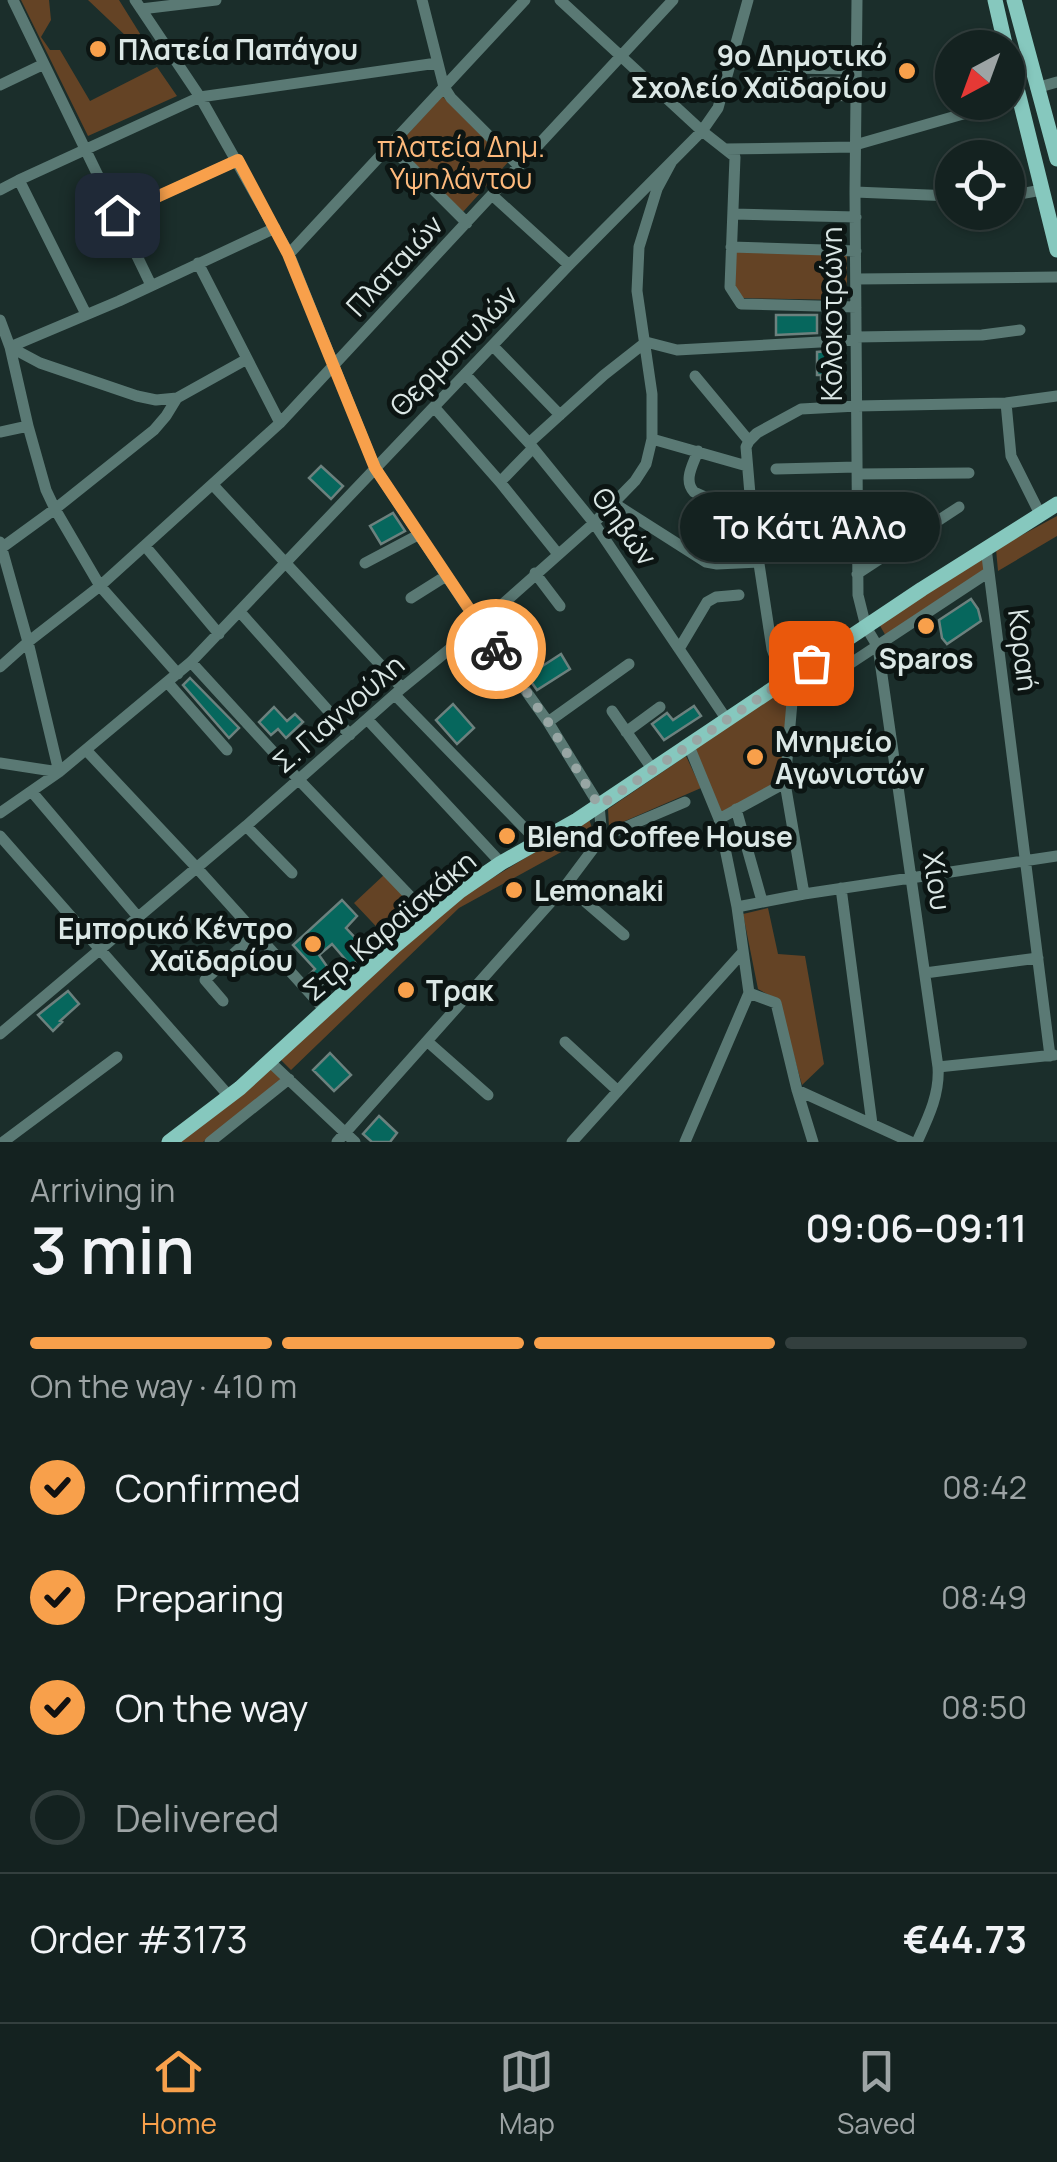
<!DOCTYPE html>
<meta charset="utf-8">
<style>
body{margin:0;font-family:Manrope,sans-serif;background:#212f2d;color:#f1f3f6;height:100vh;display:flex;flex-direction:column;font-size:38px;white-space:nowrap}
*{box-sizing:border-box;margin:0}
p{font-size:32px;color:#9da4a5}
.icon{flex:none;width:55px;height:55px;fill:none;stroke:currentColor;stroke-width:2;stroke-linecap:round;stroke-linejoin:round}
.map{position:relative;height:1142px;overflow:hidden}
.side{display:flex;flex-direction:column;background:#142220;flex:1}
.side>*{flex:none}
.needle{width:65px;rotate:221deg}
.controls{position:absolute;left:935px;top:30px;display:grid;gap:20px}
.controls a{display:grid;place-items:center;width:90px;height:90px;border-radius:50%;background:#142220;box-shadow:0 2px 8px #0004,0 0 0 2px #333f3e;font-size:50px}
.pin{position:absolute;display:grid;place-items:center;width:85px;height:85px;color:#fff;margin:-42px;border-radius:20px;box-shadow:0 5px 15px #0006}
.courier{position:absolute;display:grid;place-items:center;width:100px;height:100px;margin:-50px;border:8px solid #f8a04b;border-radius:50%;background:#fff;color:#222;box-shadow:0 2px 12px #0007}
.bubble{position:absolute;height:70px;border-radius:35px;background:#142220;box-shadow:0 2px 8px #0004,0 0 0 2px #333f3e;font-size:32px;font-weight:600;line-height:70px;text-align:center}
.head em{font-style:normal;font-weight:600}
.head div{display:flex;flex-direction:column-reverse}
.head{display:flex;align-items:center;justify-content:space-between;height:170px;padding:0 30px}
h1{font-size:65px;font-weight:600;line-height:75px}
.bar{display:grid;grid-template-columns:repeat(4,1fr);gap:15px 10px;align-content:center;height:120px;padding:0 30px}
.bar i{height:12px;border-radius:8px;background:#333f3e}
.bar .active{background:#f8a04b}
.bar p{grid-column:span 4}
.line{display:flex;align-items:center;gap:25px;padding:0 30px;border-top:2px solid #333f3e}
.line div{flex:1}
ol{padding:0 30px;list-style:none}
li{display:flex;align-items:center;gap:30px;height:110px}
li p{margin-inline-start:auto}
li .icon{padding:10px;border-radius:50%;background:#f8a04b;color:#111;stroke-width:4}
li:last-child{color:#9da4a5}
li i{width:55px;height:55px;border:5px solid #333f3e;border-radius:50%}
.menu{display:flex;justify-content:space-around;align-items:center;height:140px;border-top:2px solid #333f3e;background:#142220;font-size:28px;color:#9da4a5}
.menu a{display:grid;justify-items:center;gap:5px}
.menu .active{color:#f8a04b}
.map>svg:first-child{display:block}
.green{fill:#644325}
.building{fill:#06675d;stroke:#6c817e;stroke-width:2.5}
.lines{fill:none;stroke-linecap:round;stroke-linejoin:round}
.minor{stroke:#5a7974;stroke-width:11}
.major{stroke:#86c8be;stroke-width:15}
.done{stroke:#98a6a4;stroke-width:10;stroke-dasharray:0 18}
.route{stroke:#f8a04b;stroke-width:12}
.poi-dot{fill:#f8a04b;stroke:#0c1513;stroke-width:4}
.labels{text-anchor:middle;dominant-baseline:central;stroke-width:10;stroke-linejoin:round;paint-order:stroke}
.poi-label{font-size:28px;font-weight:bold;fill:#dbe7e5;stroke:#0c1513;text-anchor:start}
.park-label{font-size:28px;fill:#feba7d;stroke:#0c1513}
.street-label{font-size:28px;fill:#dbe7e5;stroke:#0c1513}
</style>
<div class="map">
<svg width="1057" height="1142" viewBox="0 0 1057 1142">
<rect width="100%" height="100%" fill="#1b2e2b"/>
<path class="green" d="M 21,0 L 49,0 L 51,20 L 41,37 L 50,50 L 60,50 L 90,101 L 157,67 L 177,96 L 88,136 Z
M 88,0 L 119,0 L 152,53 L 146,55 Z
M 442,96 L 510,160 L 462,213 L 397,146 Z
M 736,250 L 847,253 L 847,300 L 742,298 L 735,287 Z
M 1057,516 L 1057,536 L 998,571 L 996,549 Z
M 986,554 L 988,571 L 887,638 L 879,624 Z
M 781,687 L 790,702 L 781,780 L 722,813 L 694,747 Z
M 686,756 L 701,788 L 609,828 L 608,809 Z
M 589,819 L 594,834 L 459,908 L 291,1070 L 278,1057 L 453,902 Z
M 385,874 L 419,910 L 388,939 L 354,903 Z
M 768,908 L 778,954 L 805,956 L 824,1064 L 802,1085 L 778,1000 L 758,989 L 743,914 Z
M 269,1064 L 284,1078 L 203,1142 L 178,1142 Z"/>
<path class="building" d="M 811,78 L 845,78 L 845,100 L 810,99 Z
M 776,315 L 817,315 L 817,333 L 776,335 Z
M 841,350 L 841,395 L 821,394 L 821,375 L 817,375 L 817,352 Z
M 321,466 L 343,486 L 331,499 L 309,478 Z
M 393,513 L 405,531 L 381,544 L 370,526 Z
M 971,599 L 978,609 L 981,621 L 947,644 L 942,638 L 939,620 Z
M 561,654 L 570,669 L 537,690 L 527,676 Z
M 190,678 L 239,728 L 229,738 L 183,685 Z
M 453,704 L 474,728 L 457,744 L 436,720 Z
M 694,706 L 701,716 L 664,740 L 652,724 L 667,713 L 673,720 Z
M 274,707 L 287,721 L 295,714 L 303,722 L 286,738 L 278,729 L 271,735 L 259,722 Z
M 342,900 L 357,916 L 346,928 L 363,946 L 366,944 L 370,949 L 351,966 L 332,944 L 319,955 L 333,975 L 320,986 L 310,974 L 315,969 L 293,945 Z
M 68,991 L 79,1004 L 60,1021 L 62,1022 L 53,1031 L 38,1015 Z
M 330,1053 L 351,1075 L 334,1091 L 313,1070 Z
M 379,1116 L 397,1133 L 390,1142 L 372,1142 L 363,1134 Z"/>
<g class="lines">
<path class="minor" d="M 13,0 L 151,285
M 135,0 L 200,97 L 289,254 L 375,468 L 479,625 L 548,722 L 599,805 L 602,837 L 566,885 L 337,1142
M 422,0 L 444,87 L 451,98 L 519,166
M 560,0 L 702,131 L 735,157 L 730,287 L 741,304 L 856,307
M 857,0 L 855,192 L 858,595 L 866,627 L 878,647 L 938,1067 C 940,1094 928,1118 917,1142
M 141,9 L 216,0
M 781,68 L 855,69
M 0,85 L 44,64
M 1036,88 L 1057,82
M 389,145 L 467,223
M 855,145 L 1005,102
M 725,149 L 855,147
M 19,180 L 86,314
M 0,190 L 19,180 L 200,97 L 437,63
M 855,192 L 952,196
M 492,195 L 569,265
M 1008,196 L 1042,190
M 733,214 L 856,217
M 117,215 L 238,160
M 731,247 L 856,251
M 289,254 L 525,0
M 198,263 L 280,423
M 856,279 L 1057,277
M 0,320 L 10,347 L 28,426 L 46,490 L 55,509 L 100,586 L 178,674
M 856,337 L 982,335 L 1020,330
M 493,346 L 560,415
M 10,347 L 119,301 L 275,228
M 10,347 L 40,363 L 137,396 L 156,400 L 177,398
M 465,374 L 529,443 L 594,523 L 727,720
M 695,376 L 749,441 L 746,447 L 752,518 L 772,649 L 792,702 L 785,783 L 804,894
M 1006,403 L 1011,456 L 1040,514
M 434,407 L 500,482 L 558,554
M 0,432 L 28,426
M 652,439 L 747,466
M 749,441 L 757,433 L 801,409 L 857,406 L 1006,403 L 1057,396
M 529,443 L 604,375 L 646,342 L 677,350 L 856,340
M 698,451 C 693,465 683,480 694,492 L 752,518
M 776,469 L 857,467
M 857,474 L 969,473
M 500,482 L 533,448
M 213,485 L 402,688
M 615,504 L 706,562 L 717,564 L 759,562
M 0,542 L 28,642 L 59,772 L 0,763
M 145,546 L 219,634
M 986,548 L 1050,1056
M 0,549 L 55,509 L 154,430 L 166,416 L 177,398 L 247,359
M 365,563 L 418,535
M 535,573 L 560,606
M 857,574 L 959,507
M 411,598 L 446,576
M 240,612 L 350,735
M 679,649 L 707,602 L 716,597 L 739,595
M 191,662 L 299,780 L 429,916
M 0,667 L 28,642 L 100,586 L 280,423 L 673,0
M 168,683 L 227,750
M 395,695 L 538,842
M 792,702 L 989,572
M 612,711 L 653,770
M 367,719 L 501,863
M 548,722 L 629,664
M 626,732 L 660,707
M 86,750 L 196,867 L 325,1010
M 32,792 L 138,917
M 736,809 L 762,901
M 0,813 L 59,772 L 191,662 L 569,265 L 702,131 L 718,108 L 748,0
M 719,819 L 785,783
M 246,826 L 292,873
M 0,836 L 229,1096
M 602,837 L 685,802
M 566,885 L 624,935
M 841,888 L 872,1124
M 737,907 L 804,894 L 1057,856
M 925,973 L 1038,958
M 749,993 L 776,1003 L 797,1090 L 813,1142
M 223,1001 L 205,980 L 255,934
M 0,1034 L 246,826 L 402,688 L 479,625 L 594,523 L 635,481 L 646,464 L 652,439 L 652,394 L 637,291 L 639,247 L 657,189 L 671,163
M 428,1042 L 488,1095
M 565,1042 L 618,1091
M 269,1061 L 355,1142
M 938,1067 L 1054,1055
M 797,1090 L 911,1142
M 3,1142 L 117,1057
M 210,1142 L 289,1079
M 572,1142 L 743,952
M 685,1142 L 749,993 L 737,907 L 719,819 L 689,746"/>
<path class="major" d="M 995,0 L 1006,48
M 1014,0 L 1057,159
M 1008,52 L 1057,250
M 169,1142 L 240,1088 L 395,946 L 460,891 L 501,863 L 577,820 L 922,589 L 1057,504"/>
</g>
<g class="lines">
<path class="done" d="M 496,649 L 548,722 L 599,806 L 811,663"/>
<path class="route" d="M 117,215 L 238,160 L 288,254 L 375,468 L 496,649"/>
</g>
<g class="poi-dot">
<circle cx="98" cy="49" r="10"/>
<circle cx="907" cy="71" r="10"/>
<circle cx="926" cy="626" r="10"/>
<circle cx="755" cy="757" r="10"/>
<circle cx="507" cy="836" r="10"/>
<circle cx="514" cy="890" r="10"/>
<circle cx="313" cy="944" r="10"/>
<circle cx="406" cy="990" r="10"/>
</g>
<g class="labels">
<g class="poi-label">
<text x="118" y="49">Πλατεία Παπάγου</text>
<text x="887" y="55" text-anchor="end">9ο Δημοτικό<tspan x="887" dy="32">Σχολείο Χαϊδαρίου</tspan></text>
<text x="926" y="658" text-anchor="middle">Sparos</text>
<text x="775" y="741">Μνημείο<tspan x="775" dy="32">Αγωνιστών</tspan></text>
<text x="527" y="836">Blend Coffee House</text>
<text x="534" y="890">Lemonaki</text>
<text x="293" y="928" text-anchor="end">Εμπορικό Κέντρο<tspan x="293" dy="32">Χαϊδαρίου</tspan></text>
<text x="426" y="990">Τρακ</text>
</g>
<g class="park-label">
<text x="461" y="146">πλατεία Δημ.<tspan x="461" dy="32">Υψηλάντου</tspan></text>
</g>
<g class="street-label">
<text transform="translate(394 265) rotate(-47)">Πλαταιών</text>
<text transform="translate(831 314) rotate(-90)">Κολοκοτρώνη</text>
<text transform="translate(453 350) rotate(-46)">Θερμοπυλών</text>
<text transform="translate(625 526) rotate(54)">Θηβών</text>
<text transform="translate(1024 650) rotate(83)">Κοραή</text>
<text transform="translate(338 713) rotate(-41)">Σ. Γιαννούλη</text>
<text transform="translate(938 881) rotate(82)">Χίου</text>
<text transform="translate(389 925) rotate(-40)">Στρ. Καραϊσκάκη</text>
</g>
</g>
</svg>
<div class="controls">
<a><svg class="needle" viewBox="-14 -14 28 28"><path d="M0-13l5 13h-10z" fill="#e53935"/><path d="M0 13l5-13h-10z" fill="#9da4a5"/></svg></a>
<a><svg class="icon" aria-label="locate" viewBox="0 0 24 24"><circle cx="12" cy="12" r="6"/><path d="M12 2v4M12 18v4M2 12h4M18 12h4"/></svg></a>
</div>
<div class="pin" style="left:811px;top:663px;background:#ea580c"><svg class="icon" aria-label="bag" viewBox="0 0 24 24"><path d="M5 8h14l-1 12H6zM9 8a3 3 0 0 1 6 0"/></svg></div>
<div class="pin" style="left:117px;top:215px;background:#1f2937"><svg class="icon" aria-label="home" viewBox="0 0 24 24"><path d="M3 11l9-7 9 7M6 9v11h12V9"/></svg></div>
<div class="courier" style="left:496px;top:649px"><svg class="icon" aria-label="bike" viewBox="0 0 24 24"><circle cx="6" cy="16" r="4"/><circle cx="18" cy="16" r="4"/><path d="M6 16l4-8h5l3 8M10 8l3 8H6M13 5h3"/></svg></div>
<div class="bubble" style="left:680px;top:492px;width:260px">Το Κάτι Άλλο</div>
</div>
<section class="side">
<div class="head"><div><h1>3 min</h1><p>Arriving in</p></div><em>09:06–09:11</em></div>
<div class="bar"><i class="active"></i><i class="active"></i><i class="active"></i><i></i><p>On the way · 410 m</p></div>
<ol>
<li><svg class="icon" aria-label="check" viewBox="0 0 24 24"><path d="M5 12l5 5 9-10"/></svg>Confirmed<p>08:42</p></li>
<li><svg class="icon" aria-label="check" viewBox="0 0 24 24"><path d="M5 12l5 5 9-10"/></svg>Preparing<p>08:49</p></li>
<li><svg class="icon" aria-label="check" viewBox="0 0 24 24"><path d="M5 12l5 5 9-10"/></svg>On the way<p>08:50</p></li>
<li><i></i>Delivered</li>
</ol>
<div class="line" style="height:130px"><div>Order #3173</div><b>€44.73</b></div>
</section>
<nav class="menu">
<a class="active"><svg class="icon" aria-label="home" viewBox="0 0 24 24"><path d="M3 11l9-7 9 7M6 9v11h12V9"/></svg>Home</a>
<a><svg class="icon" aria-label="map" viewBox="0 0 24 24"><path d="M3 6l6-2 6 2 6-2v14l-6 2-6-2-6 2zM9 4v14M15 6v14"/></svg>Map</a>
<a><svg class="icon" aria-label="saved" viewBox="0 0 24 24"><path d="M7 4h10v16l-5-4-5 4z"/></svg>Saved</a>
</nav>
